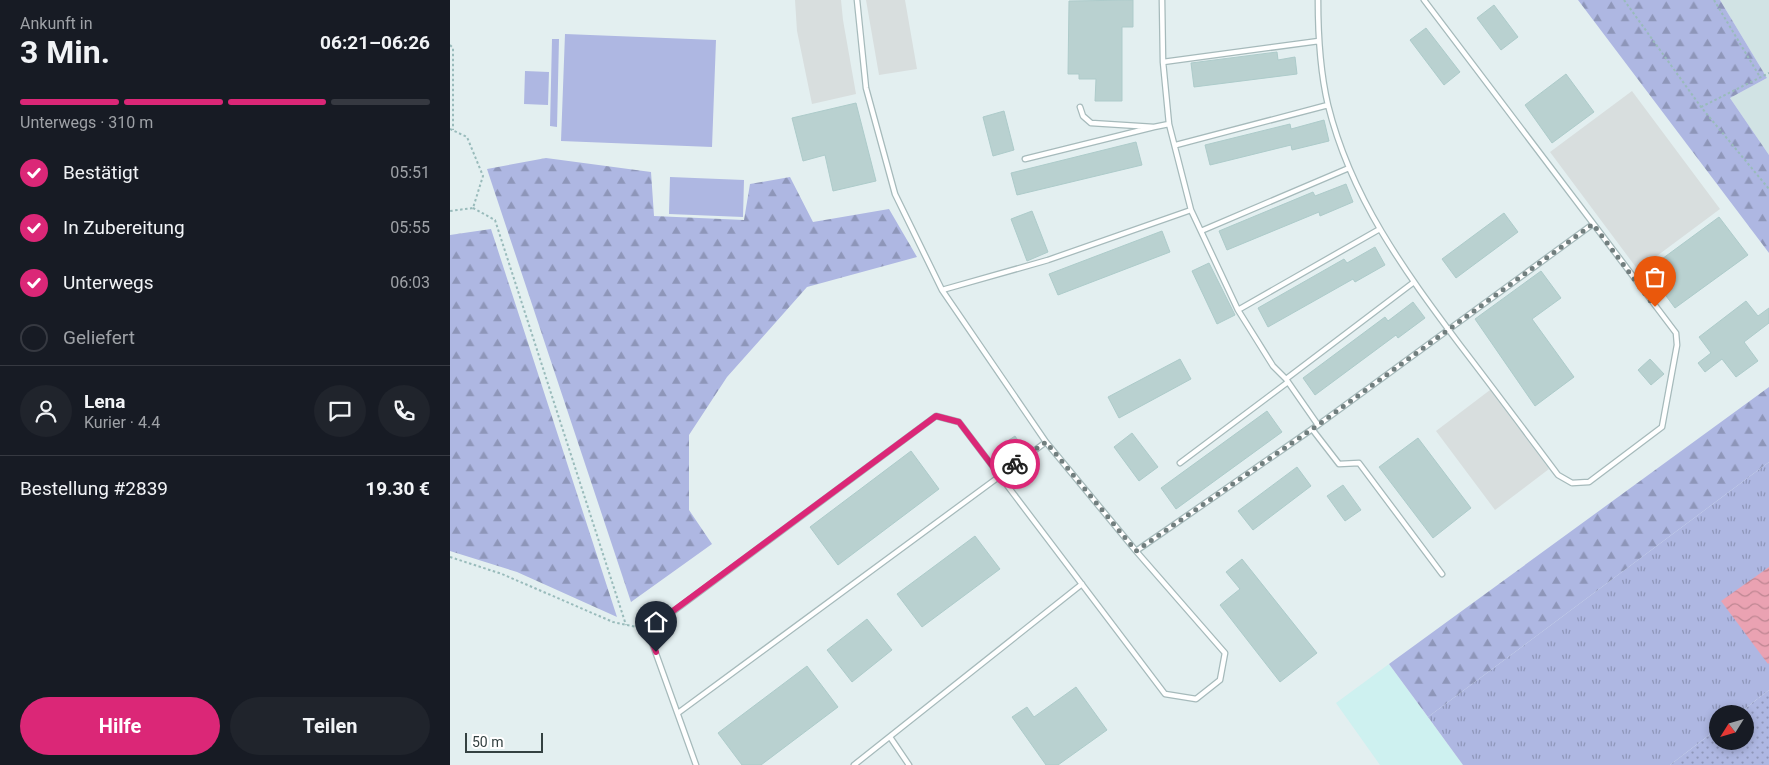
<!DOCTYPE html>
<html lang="de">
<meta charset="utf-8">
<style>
body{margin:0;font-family:Roboto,sans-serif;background:#20242c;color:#f1f3f6;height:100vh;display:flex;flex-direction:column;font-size:19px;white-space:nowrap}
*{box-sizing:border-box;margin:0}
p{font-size:16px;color:#9ea1a6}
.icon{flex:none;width:28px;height:28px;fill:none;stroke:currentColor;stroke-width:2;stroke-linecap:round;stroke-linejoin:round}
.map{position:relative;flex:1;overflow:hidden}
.panel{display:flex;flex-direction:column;background:#171b24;width:450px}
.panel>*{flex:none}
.needle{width:32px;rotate:233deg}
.controls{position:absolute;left:1259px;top:705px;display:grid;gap:10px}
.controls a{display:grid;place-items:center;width:45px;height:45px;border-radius:50%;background:#171b24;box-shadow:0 2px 8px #0003;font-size:25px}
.scale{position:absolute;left:15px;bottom:12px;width:78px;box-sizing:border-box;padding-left:5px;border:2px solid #344141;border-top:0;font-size:14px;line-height:18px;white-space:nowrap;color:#344141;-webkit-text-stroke:4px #fff;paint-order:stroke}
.pin{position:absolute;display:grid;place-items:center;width:42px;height:42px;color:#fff;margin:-51px -21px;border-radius:50% 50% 50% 0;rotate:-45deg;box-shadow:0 0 5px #0007}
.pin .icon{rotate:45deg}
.courier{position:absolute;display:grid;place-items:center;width:50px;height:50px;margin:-25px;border:4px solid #db2777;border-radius:50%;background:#fff;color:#222;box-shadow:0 1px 6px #0007}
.overview em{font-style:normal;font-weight:700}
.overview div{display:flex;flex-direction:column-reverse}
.overview{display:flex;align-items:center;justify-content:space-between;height:85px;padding:0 20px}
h1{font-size:32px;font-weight:700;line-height:38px}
.bar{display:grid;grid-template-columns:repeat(4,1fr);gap:8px 5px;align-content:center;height:60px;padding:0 20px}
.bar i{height:6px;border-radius:4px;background:#363941}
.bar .active{background:#db2777}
.bar p{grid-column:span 4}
.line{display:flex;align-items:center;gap:12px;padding:0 20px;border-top:1px solid #363941}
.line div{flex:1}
.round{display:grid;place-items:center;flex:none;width:52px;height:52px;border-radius:26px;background:#20242c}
ol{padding:0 20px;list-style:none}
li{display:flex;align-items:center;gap:15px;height:55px}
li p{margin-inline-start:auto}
li .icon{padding:5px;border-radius:50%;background:#db2777;color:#fff;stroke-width:4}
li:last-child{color:#9ea1a6}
li i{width:28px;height:28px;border:2px solid #363941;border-radius:50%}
.button{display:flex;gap:10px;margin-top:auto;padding:10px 20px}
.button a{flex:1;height:58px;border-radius:30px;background:#db2777;color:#fff;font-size:20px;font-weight:700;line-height:58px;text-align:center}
.button a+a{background:#20242c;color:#f1f3f6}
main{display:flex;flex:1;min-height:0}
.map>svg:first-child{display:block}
.residential{fill:#d1e3e4}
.commercial{fill:#cef1f0}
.grass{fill:url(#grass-tufts)}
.forest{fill:url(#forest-firs)}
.garden{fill:url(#garden-dots)}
.pitch{fill:#aeb7e2}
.parking{fill:#d8dede}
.water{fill:url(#water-waves)}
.building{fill:#b9d1d0;stroke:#adcbca}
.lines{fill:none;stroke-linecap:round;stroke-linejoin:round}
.lane-casing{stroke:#a6babb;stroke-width:7}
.path{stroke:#9bb;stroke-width:2;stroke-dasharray:2.5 2.5;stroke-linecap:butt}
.lane{stroke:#fff;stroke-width:4.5}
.done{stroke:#717e7e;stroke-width:5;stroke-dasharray:0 9}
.route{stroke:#db2777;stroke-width:6}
</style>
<main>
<section class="panel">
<div class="overview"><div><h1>3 Min.</h1><p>Ankunft in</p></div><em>06:21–06:26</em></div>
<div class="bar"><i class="active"></i><i class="active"></i><i class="active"></i><i></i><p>Unterwegs · 310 m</p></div>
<ol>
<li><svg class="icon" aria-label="check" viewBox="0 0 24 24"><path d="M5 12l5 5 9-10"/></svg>Bestätigt<p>05:51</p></li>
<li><svg class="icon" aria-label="check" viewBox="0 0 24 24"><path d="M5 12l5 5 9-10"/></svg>In Zubereitung<p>05:55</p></li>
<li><svg class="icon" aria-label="check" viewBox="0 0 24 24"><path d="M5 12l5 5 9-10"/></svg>Unterwegs<p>06:03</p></li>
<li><i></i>Geliefert</li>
</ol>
<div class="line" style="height:90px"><a class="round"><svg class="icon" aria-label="person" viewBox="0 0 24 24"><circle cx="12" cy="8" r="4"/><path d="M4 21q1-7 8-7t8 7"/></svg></a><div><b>Lena</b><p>Kurier · 4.4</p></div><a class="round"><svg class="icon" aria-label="chat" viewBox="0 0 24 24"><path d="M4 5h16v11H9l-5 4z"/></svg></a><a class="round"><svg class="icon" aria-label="phone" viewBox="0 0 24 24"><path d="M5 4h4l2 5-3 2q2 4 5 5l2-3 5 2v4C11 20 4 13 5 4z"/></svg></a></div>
<div class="line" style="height:65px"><div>Bestellung #2839</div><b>19.30 €</b></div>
<div class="button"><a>Hilfe</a><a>Teilen</a></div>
</section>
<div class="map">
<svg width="1319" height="765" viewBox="0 0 1319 765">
<defs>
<pattern id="grass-tufts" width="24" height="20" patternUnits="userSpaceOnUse" patternTransform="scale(1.25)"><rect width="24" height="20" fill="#aeb7e2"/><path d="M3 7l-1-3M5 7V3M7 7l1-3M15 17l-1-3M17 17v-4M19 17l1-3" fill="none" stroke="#8e96b9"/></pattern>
<pattern id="forest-firs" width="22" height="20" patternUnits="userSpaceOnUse" patternTransform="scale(1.25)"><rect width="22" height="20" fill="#aeb7e2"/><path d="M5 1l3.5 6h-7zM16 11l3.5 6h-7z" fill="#8e96b9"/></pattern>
<pattern id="garden-dots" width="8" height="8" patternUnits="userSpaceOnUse" patternTransform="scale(1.25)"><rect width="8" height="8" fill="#aeb7e2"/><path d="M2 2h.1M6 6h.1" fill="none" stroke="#8e96b9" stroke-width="1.8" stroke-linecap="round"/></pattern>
<pattern id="water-waves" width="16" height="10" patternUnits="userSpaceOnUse" patternTransform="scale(1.25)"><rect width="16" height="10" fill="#eaa2b2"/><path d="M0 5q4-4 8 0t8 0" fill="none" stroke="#be8692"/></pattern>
</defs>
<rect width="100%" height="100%" fill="#e3eff0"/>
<path class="residential" d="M 1270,0 L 1319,0 L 1319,155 L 1280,98 L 1317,78 Z"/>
<path class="commercial" d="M 939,664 L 1013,765 L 930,765 L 886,703 Z"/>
<path class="grass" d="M 1319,462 L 1319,690 L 1288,714 L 1268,714 L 1267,729 L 1220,765 L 1013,765 L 978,717 Z"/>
<path class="forest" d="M 1128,0 L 1270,0 L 1317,78 L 1280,98 L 1319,155 L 1319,253 Z
M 96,158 L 201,172 L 204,216 L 294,220 L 300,184 L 340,177 L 363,222 L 439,209 L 467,257 L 357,287 L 277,377 L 239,435 L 239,510 L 262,544 L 181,602 L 37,169 Z
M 41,229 L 167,617 L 67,572 L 0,551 L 0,235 Z
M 1319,387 L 1319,462 L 978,717 L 939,664 Z"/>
<path class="garden" d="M 1319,690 L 1319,765 L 1220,765 L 1267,729 L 1268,741 L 1295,741 L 1295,714 L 1288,714 Z"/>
<path class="pitch" d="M 115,34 L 266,40 L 262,147 L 111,141 Z
M 102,39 L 109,39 L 107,127 L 100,126 Z
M 75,71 L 99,72 L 98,105 L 74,104 Z
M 220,177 L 294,180 L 293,217 L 219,214 Z"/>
<path class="parking" d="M 345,0 L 391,0 L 393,20 L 406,94 L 362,104 L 347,31 Z
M 416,0 L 455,0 L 467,69 L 429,75 Z
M 1182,91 L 1270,209 L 1188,270 L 1100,152 Z
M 1040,390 L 1099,469 L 1045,510 L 986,431 Z"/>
<path class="water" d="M 1319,567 L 1319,663 L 1318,664 L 1271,601 Z"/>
<path class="building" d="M 683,0 L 683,27 L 672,27 L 672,101 L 645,101 L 646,79 L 629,79 L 629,74 L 618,74 L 619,1 Z
M 1044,5 L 1068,37 L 1051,50 L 1027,18 Z
M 976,28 L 1010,72 L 994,85 L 960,40 Z
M 827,52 L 828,60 L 845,57 L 847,74 L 744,87 L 741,63 Z
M 1116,74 L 1144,112 L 1102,143 L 1075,105 Z
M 406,103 L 426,181 L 383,191 L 375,155 L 353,161 L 342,118 Z
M 554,111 L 564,150 L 543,156 L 533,117 Z
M 874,120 L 879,141 L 842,150 L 841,145 L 760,165 L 755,145 L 840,124 L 841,129 Z
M 686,142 L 692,165 L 567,195 L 561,173 Z
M 896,184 L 903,202 L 870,216 L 869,212 L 777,250 L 769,231 L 863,192 L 865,196 Z
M 582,211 L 598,252 L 577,261 L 561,219 Z
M 1054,213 L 1068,232 L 1006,278 L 992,259 Z
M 1269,217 L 1298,255 L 1225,308 L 1197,270 Z
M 712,231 L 720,252 L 608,295 L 599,274 Z
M 925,247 L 935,265 L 905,282 L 903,279 L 818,327 L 808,308 L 894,259 L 897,263 Z
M 759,263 L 785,315 L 767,324 L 742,271 Z
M 1091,271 L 1111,298 L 1082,319 L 1124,377 L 1085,406 L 1025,319 Z
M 1296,301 L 1308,316 L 1319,308 L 1319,323 L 1294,342 L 1308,361 L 1286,377 L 1272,359 L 1255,372 L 1248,363 L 1261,353 L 1249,337 Z
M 963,302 L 975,318 L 948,338 L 946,335 L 865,395 L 853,378 L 935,317 L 938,321 Z
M 730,359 L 741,379 L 669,418 L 658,397 Z
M 1200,359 L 1214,374 L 1201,385 L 1188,370 Z
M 817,411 L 832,432 L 726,509 L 711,488 Z
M 682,433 L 708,467 L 689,481 L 664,447 Z
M 565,436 L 571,445 L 562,451 L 556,442 Z
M 968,438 L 1021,508 L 983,538 L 929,467 Z
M 461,451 L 489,489 L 388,565 L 360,527 Z
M 847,467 L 861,486 L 803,530 L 788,511 Z
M 893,485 L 911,510 L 895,521 L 877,496 Z
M 525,536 L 550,569 L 472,627 L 447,594 Z
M 792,559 L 867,653 L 830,682 L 770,605 L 790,589 L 776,572 Z
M 417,619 L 442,650 L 402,682 L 377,650 Z
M 357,666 L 388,707 L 311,765 L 292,765 L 268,733 Z
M 626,687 L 657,730 L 608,765 L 596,765 L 562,717 L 577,707 L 584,717 Z"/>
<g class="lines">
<defs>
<path id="lane" d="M 407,0 L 416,88 L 445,194 L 492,290 L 596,442 L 686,551 L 775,653 L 770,680 L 746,699 L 715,694 L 550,476 L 596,442
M 712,0 L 713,62 L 719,124 L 741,210 L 788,310 L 823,366 L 836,379 L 868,425
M 868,0 C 868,35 870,71 878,105 C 901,198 954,270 1010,345 C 1043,388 1075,431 1108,475 L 1122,483 L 1139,482 L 1212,427 L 1227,345 L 1226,333 L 974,0
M 713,62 L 869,41
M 630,107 L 633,116 L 641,123 L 704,127 L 719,124
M 726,145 L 878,105
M 575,159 L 704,127
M 751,231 L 899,168
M 492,290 L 598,260 L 741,210
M 788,310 L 928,230
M 836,379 L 964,282
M 862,429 L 889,464 L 909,463 L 992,574
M 730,463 L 838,382
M 686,551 L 868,425 L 1143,224
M 228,713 L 550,476 L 509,422 L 486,416 L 209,622 L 200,637 L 246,765
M 440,737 L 459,765
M 404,765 L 632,584"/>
</defs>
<use href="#lane" class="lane-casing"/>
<path class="path" d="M 1174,0 L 1251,107 L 1319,189
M 1264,0 L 1310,77
M 0,45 L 3,48 L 3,130
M 1251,107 L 1319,73
M 0,129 L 17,137 L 33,176 L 23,208 L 0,211
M 23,208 L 45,220 L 176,625
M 0,557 L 52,574 L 163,622 L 196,629"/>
<use href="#lane" class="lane"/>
</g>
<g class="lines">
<path class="done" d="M 565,464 L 596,442 L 686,551 L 868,425 L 1143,224 L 1205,307"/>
<path class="route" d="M 206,652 L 200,637 L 208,622 L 486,416 L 509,422 L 550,476 L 565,464"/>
</g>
</svg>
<div class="controls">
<a><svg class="needle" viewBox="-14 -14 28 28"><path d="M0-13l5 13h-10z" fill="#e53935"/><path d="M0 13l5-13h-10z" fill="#9ea1a6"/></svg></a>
</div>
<div class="scale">50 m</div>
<div class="pin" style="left:1205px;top:307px;background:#ea580c"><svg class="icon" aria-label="bag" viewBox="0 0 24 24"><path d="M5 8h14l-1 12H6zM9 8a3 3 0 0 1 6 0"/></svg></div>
<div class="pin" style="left:206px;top:652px;background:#1f2937"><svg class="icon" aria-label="home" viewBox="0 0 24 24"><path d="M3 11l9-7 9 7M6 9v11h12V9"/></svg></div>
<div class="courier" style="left:565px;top:464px"><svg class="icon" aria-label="bike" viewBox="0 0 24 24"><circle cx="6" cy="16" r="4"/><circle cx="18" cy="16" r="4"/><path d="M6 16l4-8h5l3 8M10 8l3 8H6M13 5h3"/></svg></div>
</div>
</main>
